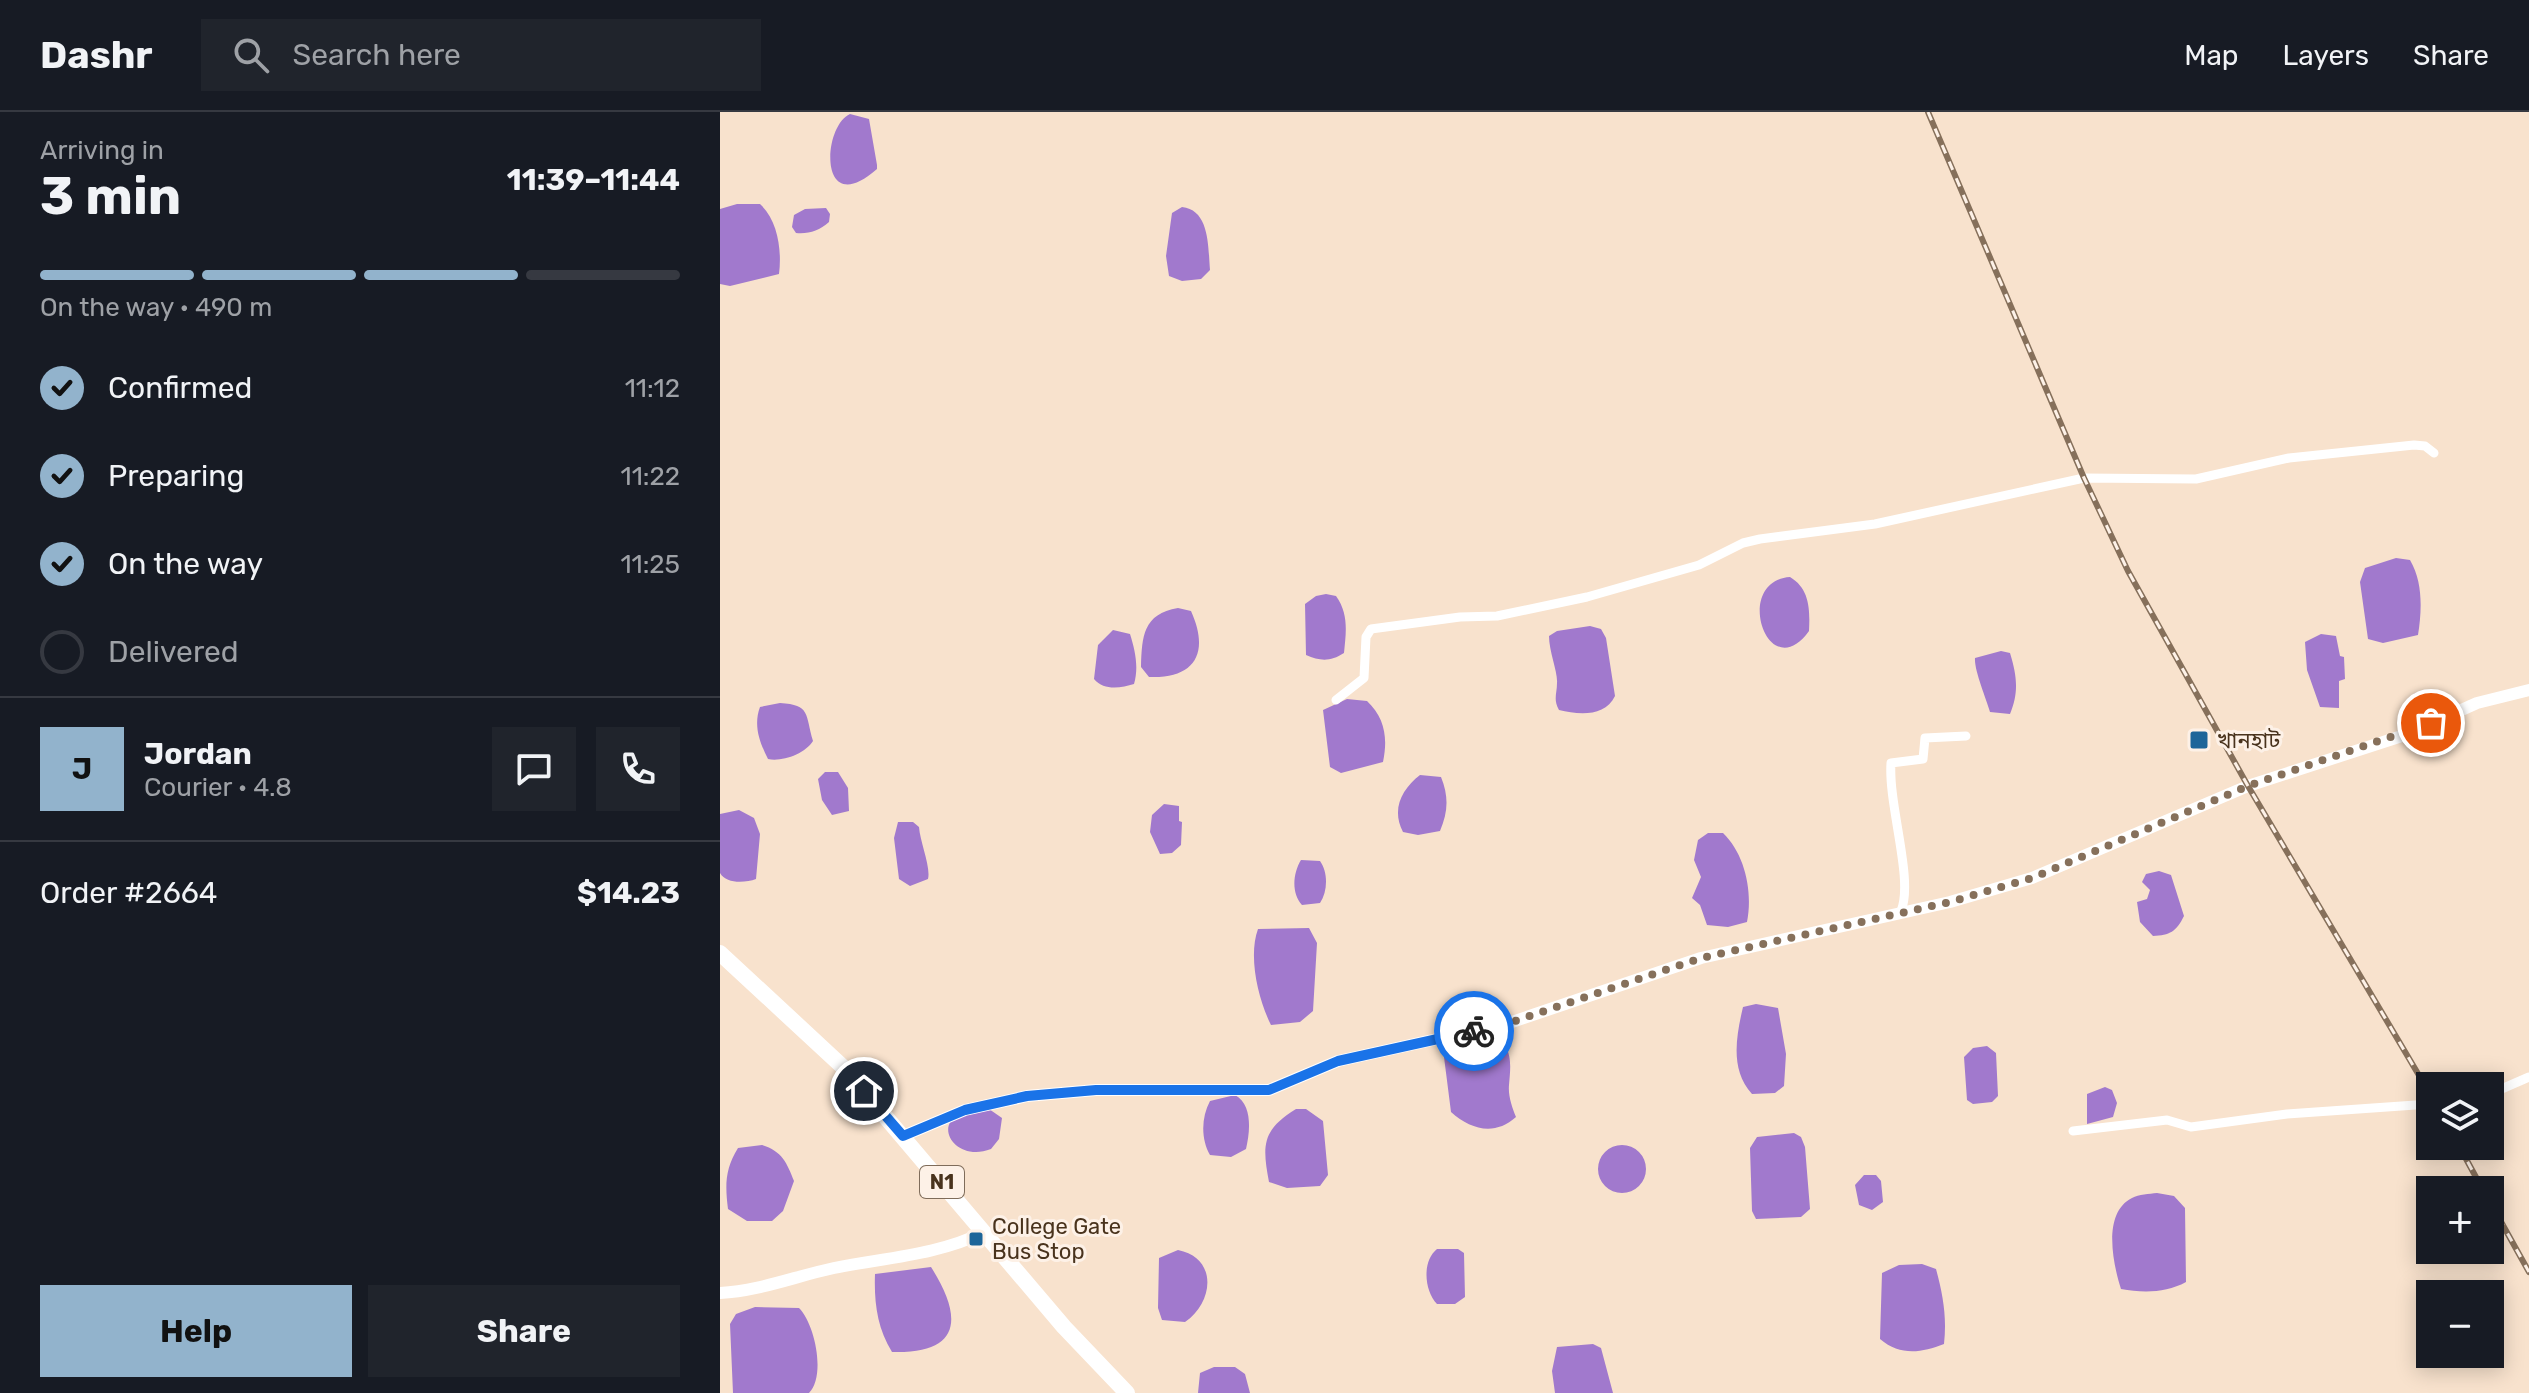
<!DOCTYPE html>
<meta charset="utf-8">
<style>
body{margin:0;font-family:Rubik,"Noto Sans Bengali",sans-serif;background:#20242c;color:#f1f3f6;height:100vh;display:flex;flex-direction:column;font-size:30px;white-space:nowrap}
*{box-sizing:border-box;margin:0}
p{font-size:26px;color:#9ea1a6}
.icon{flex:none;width:44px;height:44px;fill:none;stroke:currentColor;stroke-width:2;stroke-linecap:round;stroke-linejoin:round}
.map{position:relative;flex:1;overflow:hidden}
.panel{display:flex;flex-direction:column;background:#171b24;width:720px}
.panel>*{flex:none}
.controls{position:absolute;left:1696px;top:960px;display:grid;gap:16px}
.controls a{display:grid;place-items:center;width:88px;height:88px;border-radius:0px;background:#171b24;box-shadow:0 4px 20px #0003;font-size:40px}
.pin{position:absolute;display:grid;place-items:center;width:68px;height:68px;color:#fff;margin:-34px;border:4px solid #fff;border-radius:50%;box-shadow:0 2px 8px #0007}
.courier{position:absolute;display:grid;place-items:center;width:80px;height:80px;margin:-40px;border:6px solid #1a73e8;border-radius:50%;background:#fff;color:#222;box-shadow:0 2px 10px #0007}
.overview em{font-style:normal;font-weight:700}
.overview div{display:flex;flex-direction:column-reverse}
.overview{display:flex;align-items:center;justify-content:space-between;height:136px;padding:0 40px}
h1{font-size:52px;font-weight:700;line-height:60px}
.bar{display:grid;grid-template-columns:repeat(4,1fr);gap:12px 8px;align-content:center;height:96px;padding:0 40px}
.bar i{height:10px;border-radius:6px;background:#363941}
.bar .on{background:#92b3cc}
.bar p{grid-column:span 4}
.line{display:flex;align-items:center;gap:20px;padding:0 40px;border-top:2px solid #363941}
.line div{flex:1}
.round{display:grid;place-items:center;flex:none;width:84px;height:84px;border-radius:0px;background:#20242c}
ol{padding:0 40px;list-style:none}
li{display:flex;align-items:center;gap:24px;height:88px}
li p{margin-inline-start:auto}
li .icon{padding:8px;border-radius:50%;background:#92b3cc;color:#111;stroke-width:4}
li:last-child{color:#9ea1a6}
li i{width:44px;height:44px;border:4px solid #363941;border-radius:50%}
.action{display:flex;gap:16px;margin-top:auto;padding:16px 40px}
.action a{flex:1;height:92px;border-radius:0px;background:#92b3cc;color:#111;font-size:32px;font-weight:700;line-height:92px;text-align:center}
.action a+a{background:#20242c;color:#f1f3f6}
header{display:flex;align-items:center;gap:48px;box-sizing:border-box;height:112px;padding:0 40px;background:#171b24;border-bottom:2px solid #363941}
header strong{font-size:38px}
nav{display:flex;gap:44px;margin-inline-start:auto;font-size:28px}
.search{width:560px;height:72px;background:#20242c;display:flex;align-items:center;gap:20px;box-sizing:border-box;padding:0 28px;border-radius:0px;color:#9ea1a6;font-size:30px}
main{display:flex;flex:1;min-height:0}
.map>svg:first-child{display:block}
.water{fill:#a179cd}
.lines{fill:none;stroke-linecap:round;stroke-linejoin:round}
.minor{stroke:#fff;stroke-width:9}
.tertiary{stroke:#fff;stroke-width:12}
.trunk{stroke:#fff;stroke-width:16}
.rail-casing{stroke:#86705b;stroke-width:6}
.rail{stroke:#fdf1e7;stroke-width:3;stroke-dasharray:9;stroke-linecap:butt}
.done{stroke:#86705b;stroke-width:8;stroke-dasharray:0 14.4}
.route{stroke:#1a73e8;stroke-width:10}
.poi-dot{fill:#1d6599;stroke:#fdf1e7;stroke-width:3}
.labels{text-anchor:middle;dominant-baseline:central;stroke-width:6;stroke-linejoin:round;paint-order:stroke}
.shield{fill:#fdf1e7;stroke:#7f6c5a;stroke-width:2}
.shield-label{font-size:20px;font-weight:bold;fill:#49331d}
.poi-label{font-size:22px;fill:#49331d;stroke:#fdf1e7;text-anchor:start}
</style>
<header>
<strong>Dashr</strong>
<div class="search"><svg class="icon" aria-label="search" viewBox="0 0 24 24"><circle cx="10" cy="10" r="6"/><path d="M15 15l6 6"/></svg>Search here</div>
<nav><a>Map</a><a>Layers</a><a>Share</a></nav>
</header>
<main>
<section class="panel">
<div class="overview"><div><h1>3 min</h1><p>Arriving in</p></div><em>11:39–11:44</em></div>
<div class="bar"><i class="on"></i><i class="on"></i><i class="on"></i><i></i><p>On the way · 490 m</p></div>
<ol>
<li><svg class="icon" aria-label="check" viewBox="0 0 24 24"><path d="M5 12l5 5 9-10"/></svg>Confirmed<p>11:12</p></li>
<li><svg class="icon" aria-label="check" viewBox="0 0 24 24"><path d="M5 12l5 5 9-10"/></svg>Preparing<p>11:22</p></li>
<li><svg class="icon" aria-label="check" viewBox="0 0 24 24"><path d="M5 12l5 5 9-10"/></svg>On the way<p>11:25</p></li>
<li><i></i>Delivered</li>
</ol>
<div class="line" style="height:144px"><b class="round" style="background:#92b3cc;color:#111">J</b><div><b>Jordan</b><p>Courier · 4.8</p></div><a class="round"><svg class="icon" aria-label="chat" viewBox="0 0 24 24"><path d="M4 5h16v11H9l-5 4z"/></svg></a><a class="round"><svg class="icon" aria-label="phone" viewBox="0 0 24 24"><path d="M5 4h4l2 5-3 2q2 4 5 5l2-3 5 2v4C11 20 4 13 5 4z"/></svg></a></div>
<div class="line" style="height:104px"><div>Order #2664</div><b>$14.23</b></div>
<div class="action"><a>Help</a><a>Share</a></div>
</section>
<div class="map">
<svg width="1809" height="1281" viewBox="0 0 1809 1281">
<rect width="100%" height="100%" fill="#f8e2cd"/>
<path class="water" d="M 130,2 L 149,7 L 157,53 L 157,57 C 98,109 102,14 130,2 Z
M 17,92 L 40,92 C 58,108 62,139 59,162 L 10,174 L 0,172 L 0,97 Z
M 462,95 C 490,98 488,135 490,158 L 481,167 L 462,169 L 449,164 L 446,144 L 452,101 Z
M 106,96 L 110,102 L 109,110 C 99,119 89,122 76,121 L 72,115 L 74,103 L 85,97 Z
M 1676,446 L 1690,448 C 1703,470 1702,498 1698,523 L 1663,531 L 1648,527 L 1640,470 L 1645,456 Z
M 1070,465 C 1090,477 1090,498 1089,519 C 1048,576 1012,469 1070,465 Z
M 606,482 L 616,484 C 629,502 626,521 624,541 C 610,550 600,549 586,543 L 585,492 L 596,484 Z
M 458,496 L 471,499 C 490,541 475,567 429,565 L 421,555 C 422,524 423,502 458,496 Z
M 870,514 L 881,517 L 886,526 L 895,584 C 885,605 859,603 839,598 C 833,587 837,582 837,571 C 838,560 829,540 829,524 L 837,519 Z
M 393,518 L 410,522 C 415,538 419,555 414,572 C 401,576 384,579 374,567 L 378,533 Z
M 1601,522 L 1616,524 L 1620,544 L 1624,545 L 1625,567 L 1619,569 L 1619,596 L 1600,595 L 1587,558 L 1585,530 Z
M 1281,539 L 1290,541 C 1297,564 1299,580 1290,602 L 1270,600 C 1266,586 1254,558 1255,546 Z
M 1708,579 L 1724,580 L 1731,598 L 1696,617 L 1689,614 L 1690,587 L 1695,581 Z
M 627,587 L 647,589 C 665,606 668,626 663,650 L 621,661 L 610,655 L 603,598 Z
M 60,591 C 91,593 85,602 93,629 C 85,642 62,650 48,647 C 40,631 33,614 40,595 Z
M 105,660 L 118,660 L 128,676 L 129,699 L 112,703 L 102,688 L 98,667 Z
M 700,663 L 721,665 C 729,685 728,700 720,719 L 698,723 L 683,720 C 671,697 682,677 700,663 Z
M 444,692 L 459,694 L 459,709 L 462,710 L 461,733 L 452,741 L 440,742 L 430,720 L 432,703 Z
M 19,698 L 34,706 L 40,722 L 36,767 C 25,771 6,772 0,761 L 0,702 Z
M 178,710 L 193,710 L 199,715 C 200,730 211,755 208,767 L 190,774 L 179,767 L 174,726 Z
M 988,721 L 1003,721 C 1025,742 1033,780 1027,810 L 1008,815 L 987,813 L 980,793 L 972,786 L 981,765 L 974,748 L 978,728 Z
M 581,748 L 600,749 C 608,760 608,779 600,791 L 582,793 C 571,781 573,761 581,748 Z
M 1439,759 L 1451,763 L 1464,804 C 1456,820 1450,823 1433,824 L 1420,810 L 1417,790 L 1427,787 L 1430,778 L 1422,770 L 1426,762 Z
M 589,816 L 597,831 L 593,899 L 580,910 L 551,913 C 538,887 528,844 538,817 Z
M 1036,892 L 1058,896 L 1066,942 L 1064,974 L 1055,981 L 1032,982 C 1010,958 1016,925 1023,895 Z
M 766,923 C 794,930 791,950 789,973 C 788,984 792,995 796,1005 C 775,1024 751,1018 731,1000 L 724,945 C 736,929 746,924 766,923 Z
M 1267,934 L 1276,941 L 1278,984 L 1272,990 L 1253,992 L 1247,988 L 1244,945 L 1253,936 Z
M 1385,975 L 1392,978 L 1397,991 L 1393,1005 L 1367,1012 L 1367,982 Z
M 515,983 C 533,993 530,1020 526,1037 L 511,1045 L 490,1043 C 481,1027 481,1006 490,989 Z
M 269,997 L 282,1006 L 279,1027 L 271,1037 C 237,1050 215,1016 237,1004 C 245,1000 259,999 269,997 Z
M 576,997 L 586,997 L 603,1009 L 608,1063 L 600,1074 L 567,1076 L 549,1070 C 542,1033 542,1018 576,997 Z
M 1074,1021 L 1081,1025 L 1085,1035 L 1090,1097 L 1081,1105 L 1036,1107 L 1032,1099 L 1030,1036 L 1037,1025 Z
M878 1057a24 24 0 1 1 48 0a24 24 0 1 1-48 0Z
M 42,1033 C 62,1039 67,1051 74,1069 L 63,1099 L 52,1109 L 27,1109 L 8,1097 C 5,1073 5,1057 18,1036 Z
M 1144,1063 L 1156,1063 L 1161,1069 L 1163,1090 L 1152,1098 L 1139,1093 L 1135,1073 Z
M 1437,1081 L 1454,1084 L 1465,1096 L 1466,1170 C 1446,1181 1423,1181 1401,1177 C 1393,1152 1382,1101 1412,1086 C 1419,1082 1429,1082 1437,1081 Z
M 717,1137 L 738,1137 L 744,1141 L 745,1185 L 735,1192 L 717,1192 C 704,1178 702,1149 717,1137 Z
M 458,1138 C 498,1146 494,1190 465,1210 L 442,1208 L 438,1196 L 439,1146 Z
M 1202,1152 L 1216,1157 C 1223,1183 1227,1205 1224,1232 C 1201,1241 1180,1244 1160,1227 L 1162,1161 L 1179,1153 Z
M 211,1155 C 243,1205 242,1242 172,1240 C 157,1216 154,1190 155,1162 Z
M 35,1195 L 79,1196 C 95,1212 106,1264 89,1281 L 13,1281 L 10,1212 L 16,1202 Z
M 873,1232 L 881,1236 L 893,1281 L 835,1281 L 832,1259 L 837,1235 Z
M 494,1255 L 515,1255 L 525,1262 L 530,1281 L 478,1281 L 480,1261 Z"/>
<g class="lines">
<path class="minor" d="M 616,588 L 644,566 L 646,525 L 651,517 L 740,505 L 777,504 L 867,485 L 979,453 L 1023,431 L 1040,427 L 1155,412 L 1364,366 L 1476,367 L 1569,346 L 1694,333 L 1705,334 L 1714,341
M 1181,799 C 1194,768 1168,693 1171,651 L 1203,647 L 1205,626 L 1246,624
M 1770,982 L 1809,965
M 1353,1019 L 1447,1008 L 1471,1015 L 1567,1002 L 1710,992"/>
<path class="tertiary" d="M 183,1024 L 245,998 L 307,984 L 376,978 L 549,978 L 618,949 L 789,911 L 981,846 L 1230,790 L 1312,766 L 1528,674 L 1688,622 L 1757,591 L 1809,578
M 0,1181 C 39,1179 76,1164 114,1156 C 163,1146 219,1143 264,1120"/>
<path class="trunk" d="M 0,841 L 124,956 L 344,1215 L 407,1281"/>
<defs>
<path id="rail" d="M 1208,0 L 1364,366 L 1408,459 L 1528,674 L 1710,982
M 1739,1034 L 1763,1078
M 1770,1090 L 1809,1160"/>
</defs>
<use href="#rail" class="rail-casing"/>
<use href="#rail" class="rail"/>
</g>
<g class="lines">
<path class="done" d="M 754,919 L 789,911 L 981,846 L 1230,790 L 1312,766 L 1528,674 L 1711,611"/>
<path class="route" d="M 144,979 L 183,1024 L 245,998 L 307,984 L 376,978 L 549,978 L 618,949 L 754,919"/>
</g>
<g class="poi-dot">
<rect x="1469" y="618" width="20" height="20" rx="4"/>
<rect x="248" y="1119" width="16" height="16" rx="4"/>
</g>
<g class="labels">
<rect class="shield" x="200" y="1054" width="44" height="32" rx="6"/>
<g class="shield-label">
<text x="222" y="1070">N1</text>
</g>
<g class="poi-label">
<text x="1497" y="628">খানহাট</text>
<text x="272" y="1114">College Gate<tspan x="272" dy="25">Bus Stop</tspan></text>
</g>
</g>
</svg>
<div class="controls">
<a><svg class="icon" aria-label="layers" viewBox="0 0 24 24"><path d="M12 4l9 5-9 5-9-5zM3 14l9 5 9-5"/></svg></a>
<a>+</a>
<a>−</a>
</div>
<div class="pin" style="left:1711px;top:611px;background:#ea580c"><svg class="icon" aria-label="bag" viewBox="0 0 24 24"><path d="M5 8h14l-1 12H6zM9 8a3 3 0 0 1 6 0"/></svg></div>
<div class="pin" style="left:144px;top:979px;background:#1f2937"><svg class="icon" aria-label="home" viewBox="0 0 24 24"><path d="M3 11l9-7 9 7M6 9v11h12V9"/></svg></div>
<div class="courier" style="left:754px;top:919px"><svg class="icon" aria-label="bike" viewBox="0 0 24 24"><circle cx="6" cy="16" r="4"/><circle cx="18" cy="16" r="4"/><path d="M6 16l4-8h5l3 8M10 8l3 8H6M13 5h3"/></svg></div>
</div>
</main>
